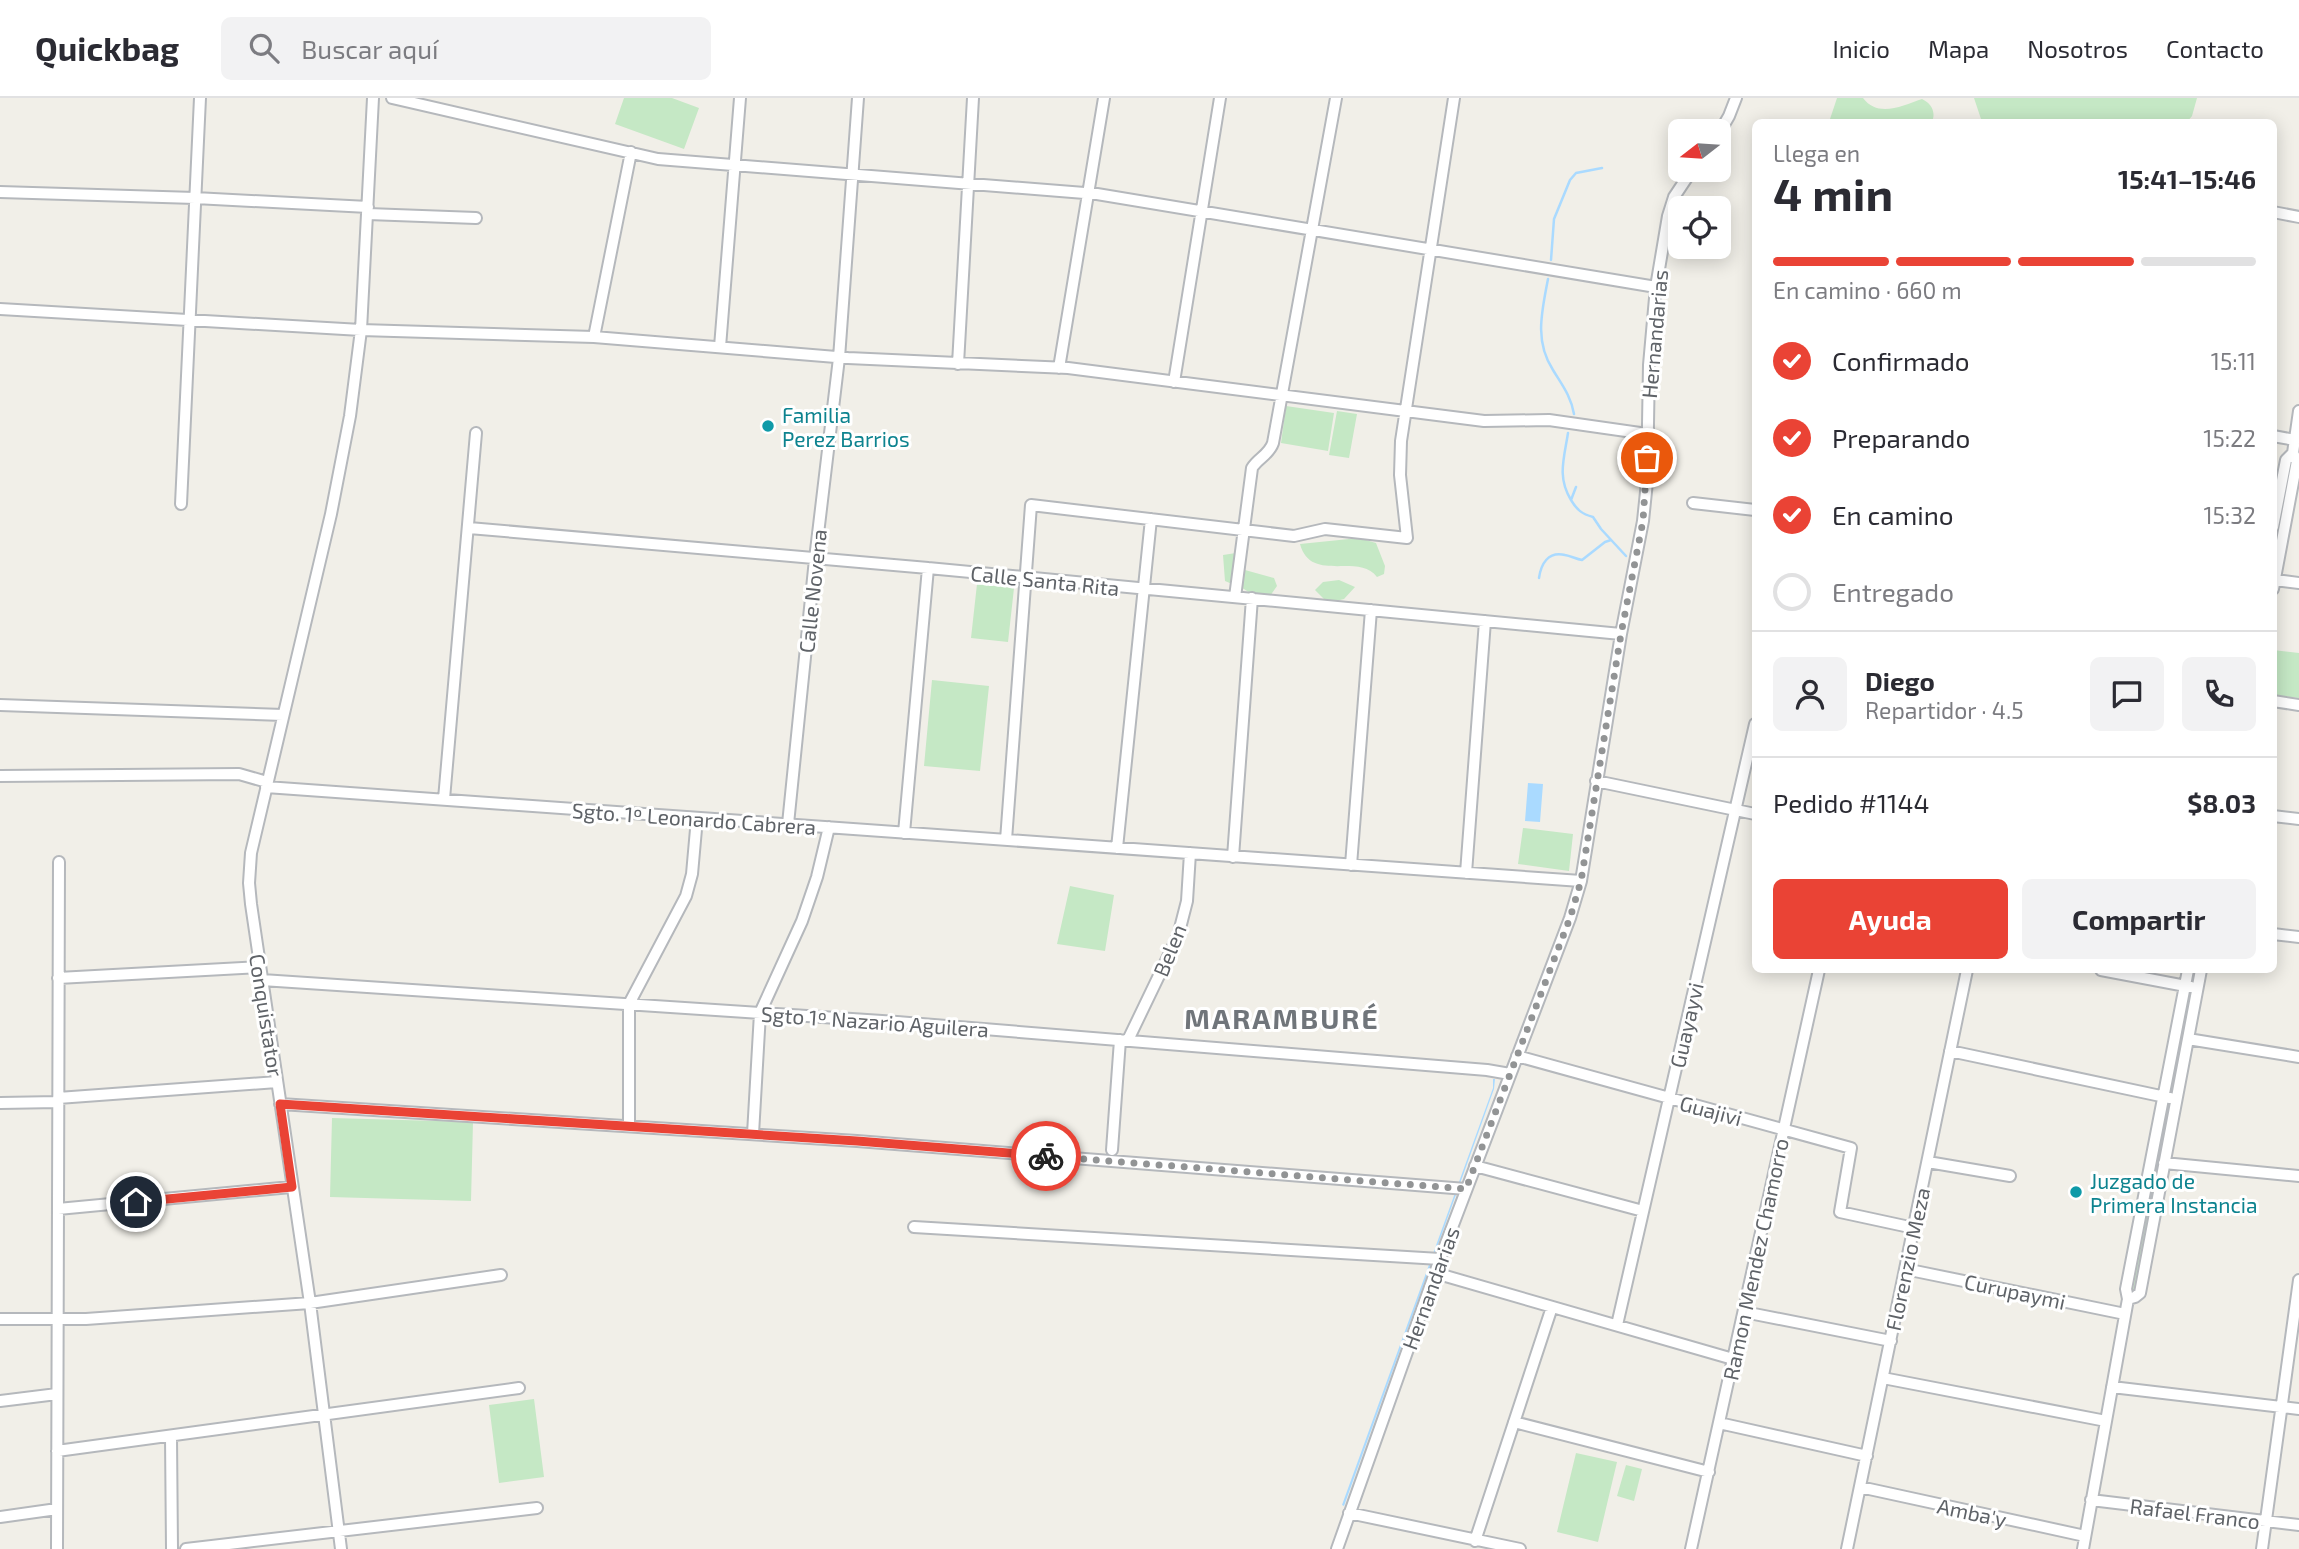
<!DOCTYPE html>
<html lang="es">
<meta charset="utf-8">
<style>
body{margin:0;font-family:"Exo 2",sans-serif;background:#f2f2f3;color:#2b2b33;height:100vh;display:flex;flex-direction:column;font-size:26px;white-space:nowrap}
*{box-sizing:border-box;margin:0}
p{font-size:23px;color:#7c7c81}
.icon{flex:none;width:38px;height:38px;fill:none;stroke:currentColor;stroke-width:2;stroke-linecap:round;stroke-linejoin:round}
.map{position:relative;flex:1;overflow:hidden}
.details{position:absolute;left:1752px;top:21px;width:525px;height:854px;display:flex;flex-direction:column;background:#fff;border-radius:10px;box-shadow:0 4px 18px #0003}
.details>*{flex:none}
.needle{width:46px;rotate:253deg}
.buttons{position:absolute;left:1668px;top:21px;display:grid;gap:14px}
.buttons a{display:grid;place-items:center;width:63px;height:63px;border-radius:10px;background:#fff;box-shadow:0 4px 18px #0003;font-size:35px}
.pin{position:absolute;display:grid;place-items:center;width:60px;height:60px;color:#fff;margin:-30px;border:4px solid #fff;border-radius:50%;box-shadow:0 2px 7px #0007}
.courier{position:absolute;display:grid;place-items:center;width:70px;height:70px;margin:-35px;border:5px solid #ea4335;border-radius:50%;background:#fff;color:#222;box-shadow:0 2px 9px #0007}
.summary em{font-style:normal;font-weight:700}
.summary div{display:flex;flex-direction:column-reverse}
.summary{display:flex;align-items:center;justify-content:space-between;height:119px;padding:0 21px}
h1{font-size:46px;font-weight:700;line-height:52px}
.bar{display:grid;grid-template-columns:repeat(4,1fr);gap:10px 7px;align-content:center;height:84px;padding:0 21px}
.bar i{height:9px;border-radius:5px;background:#e1e1e2}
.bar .current{background:#ea4335}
.bar p{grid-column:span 4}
.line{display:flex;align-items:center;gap:18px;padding:0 21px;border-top:2px solid #e1e1e2}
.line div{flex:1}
.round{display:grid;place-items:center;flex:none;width:74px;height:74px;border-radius:10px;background:#f2f2f3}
ol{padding:0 21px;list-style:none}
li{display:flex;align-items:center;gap:21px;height:77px}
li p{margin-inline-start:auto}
li .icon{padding:7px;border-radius:50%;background:#ea4335;color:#fff;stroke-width:4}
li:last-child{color:#7c7c81}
li i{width:38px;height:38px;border:4px solid #e1e1e2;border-radius:50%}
.cta{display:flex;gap:14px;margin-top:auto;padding:14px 21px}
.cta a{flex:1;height:80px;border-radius:10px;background:#ea4335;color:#fff;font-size:28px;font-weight:700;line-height:80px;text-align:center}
.cta a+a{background:#f2f2f3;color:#2b2b33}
header{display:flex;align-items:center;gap:42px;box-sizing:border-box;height:98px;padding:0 35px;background:#fff;border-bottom:2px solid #e1e1e2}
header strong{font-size:33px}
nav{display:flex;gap:38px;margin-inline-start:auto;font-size:24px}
.search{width:490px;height:63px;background:#f2f2f3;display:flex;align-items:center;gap:18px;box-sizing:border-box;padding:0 24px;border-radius:10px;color:#7c7c81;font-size:26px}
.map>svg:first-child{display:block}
.green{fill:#c5e8c5}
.water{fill:#aadaff}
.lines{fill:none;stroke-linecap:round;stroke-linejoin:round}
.stream{stroke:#aadaff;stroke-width:2.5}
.minor-casing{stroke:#b5b8bc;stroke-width:14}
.minor{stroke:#fff;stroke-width:10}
.done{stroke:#929495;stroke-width:7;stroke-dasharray:0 12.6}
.route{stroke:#ea4335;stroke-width:9}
.culture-dot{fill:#0f9aa8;stroke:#fff;stroke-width:2.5}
.labels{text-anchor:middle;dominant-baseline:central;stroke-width:6;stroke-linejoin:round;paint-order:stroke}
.street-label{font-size:21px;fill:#5f6368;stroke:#fff}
.culture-label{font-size:21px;fill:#0d838f;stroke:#fff;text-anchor:start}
.district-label{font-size:28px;font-weight:bold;letter-spacing:2px;fill:#70757a;stroke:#fff}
</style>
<header>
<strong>Quickbag</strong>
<div class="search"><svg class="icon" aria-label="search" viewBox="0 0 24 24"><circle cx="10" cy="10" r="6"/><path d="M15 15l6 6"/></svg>Buscar aquí</div>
<nav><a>Inicio</a><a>Mapa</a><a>Nosotros</a><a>Contacto</a></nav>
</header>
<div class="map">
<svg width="2299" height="1451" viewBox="0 0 2299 1451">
<rect width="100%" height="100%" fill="#f1efe8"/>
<path class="green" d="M 624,0 L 672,0 L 699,10 L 684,51 L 615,26 Z
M 1837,0 L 1863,0 C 1878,20 1902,8 1922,1 C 1932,6 1936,14 1932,24 L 1829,24 Z
M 1974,0 L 2197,0 L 2192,18 L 2187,24 L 1982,24 Z
M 1286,308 L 1334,315 L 1328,353 L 1281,345 Z
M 1337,313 L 1357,316 L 1349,360 L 1329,357 Z
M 1359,440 L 1376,445 L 1385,468 L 1384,476 L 1377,479 C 1358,454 1311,486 1300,446 Z
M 1236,455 L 1241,460 L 1245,472 L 1274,480 L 1277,488 L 1270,498 L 1256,499 L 1244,491 L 1225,483 L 1223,457 Z
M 1339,482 L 1355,489 L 1344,501 L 1328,505 L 1315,492 L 1323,484 Z
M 977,486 L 1014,490 L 1008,544 L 971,540 Z
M 2273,552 L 2299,555 L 2299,600 L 2273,597 Z
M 932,582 L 989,588 L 980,673 L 924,668 Z
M 1523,730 L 1573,736 L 1569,773 L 1518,766 Z
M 1070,788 L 1114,797 L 1105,853 L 1057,846 Z
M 2168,1008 L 2170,1010 L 2134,1193 L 2132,1194 Z
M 332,1020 L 473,1024 L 471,1103 L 330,1099 Z
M 534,1301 L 544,1379 L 499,1385 L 489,1307 Z
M 1576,1355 L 1617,1364 L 1598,1444 L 1557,1434 Z
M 1626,1367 L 1642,1371 L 1634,1403 L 1617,1398 Z"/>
<path class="water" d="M 1528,685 L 1543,686 L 1540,724 L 1525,723 Z
M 1493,981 L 1495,981 L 1494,991 L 1344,1408 L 1342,1407 L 1493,990 Z"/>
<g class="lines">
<path class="stream" d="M 1551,162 L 1554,121 L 1570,82 L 1576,75 L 1602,70
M 1548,181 C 1542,213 1534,243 1553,272 C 1562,287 1571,298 1574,316
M 1568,335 C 1564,361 1557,379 1571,402 C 1577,412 1582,416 1593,419 L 1601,431 L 1626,458
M 1571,402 L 1576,389
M 1539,480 C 1541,466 1548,453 1565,457 C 1571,458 1576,461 1582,462 L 1605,444 L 1611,442"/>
<defs>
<path id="minor" d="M 392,0 L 658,61 L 1097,96 L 1656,189
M 1718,37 L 1729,18 L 1736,0
M 0,94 L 195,100 L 368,109
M 2273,114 L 2299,119
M 368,116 L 476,120
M 0,211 L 361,232 L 594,239 L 848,260 L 1068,270 L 1484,323 L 1549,322 L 1647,336
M 594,239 L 631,54
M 720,249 L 740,0
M 958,266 L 973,0
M 1059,270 L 1104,0
M 1174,284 L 1220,0
M 2273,338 L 2295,342
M 1693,405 L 1755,412
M 181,406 L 200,0
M 2273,429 L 2286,362 L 2293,355
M 469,430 L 928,470 L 1621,536
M 2275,482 L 2299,485
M 2273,491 L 2297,363 L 2293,355 L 2299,313
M 1235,499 L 1252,370 C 1258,360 1269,357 1273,345 L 1336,0
M 2273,603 L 2299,607
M 0,607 L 283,617
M 0,678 L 239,676 L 267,684
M 1596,683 L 1755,716
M 266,689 L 1581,783
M 444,701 L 476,335
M 2273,718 L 2299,721
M 788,726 L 815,461 L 839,260 L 858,0
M 904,735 L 928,470
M 1006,742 L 1031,407 L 1294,438 L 1325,431 L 1407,440 L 1400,377 L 1401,343 L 1454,0
M 1117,750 L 1151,421
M 1233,759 L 1252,500
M 1351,767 L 1371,512
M 1466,775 L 1485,523
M 2273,836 L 2299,839
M 2101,872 L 2191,889
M 58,880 L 259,869
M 262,882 L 897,924 L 1487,972 L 1510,976
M 2188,941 L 2299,959
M 1128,942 L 1178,838 L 1187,803 L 1190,755
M 1950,953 L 2170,1000
M 1517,958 L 1851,1050 L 1840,1114 L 1914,1130
M 58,1000 L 277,984
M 0,1005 L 58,1004
M 280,1006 L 857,1043 L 1466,1091
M 629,1028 L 629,906 L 686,798 L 692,776 L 697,720
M 753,1036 L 760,915 L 802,823 L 817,779 L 829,729
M 1112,1052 L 1120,942
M 1928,1064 L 2010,1078
M 2164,1065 L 2299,1078
M 1475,1068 L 1643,1113
M 58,1111 L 291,1089
M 914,1129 L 1440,1161
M 1905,1171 L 2125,1216
M 1435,1175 L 1733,1261
M 2128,1201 L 2135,1199 L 2140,1195 L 2201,872
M 1744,1214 L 1891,1243
M 0,1221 L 86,1221 L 310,1205 L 501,1177
M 1617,1227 L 1755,626
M 1883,1280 L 2106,1323
M 2112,1289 L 2299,1311
M 0,1303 L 57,1296
M 1514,1324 L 1709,1374
M 1719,1325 L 1867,1358
M 171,1339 L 172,1451
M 57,1353 L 519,1290
M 1860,1389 L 2085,1438
M 2091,1402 L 2299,1427
M 1349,1415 L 1520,1451
M 0,1419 L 57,1411
M 1475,1443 L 1552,1209
M 57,1451 L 59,764
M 186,1451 L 537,1410
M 341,1451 L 310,1205 L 251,806 L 249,785 L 251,755 L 331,416 L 350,318 L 361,232 L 373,0
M 1337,1451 L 1440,1161 L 1570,820 L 1581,783 L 1621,536 L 1643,423 L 1647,384 L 1649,267 L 1656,189 L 1668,118 L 1674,99 L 1692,72
M 1691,1451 L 1819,872
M 1847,1451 L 1967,872
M 2083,1451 L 2128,1201 L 2126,1191 L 2188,872
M 2262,1451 L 2299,1182"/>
</defs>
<use href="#minor" class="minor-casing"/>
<use href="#minor" class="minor"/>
</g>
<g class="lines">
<path class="done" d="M 1046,1058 L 1466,1091 L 1570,820 L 1581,783 L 1621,536 L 1643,423 L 1647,360"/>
<path class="route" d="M 136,1104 L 292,1089 L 280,1006 L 857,1043 L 1046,1058"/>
</g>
<g class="culture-dot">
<circle cx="768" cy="328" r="7"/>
<circle cx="2076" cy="1094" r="7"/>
</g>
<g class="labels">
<g class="street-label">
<text transform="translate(1654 236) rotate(-85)">Hernandarias</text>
<text transform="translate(1045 482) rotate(6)">Calle Santa Rita</text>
<text transform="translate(812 493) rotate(-84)">Calle Novena</text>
<text transform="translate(694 720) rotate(4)">Sgto. 1º Leonardo Cabrera</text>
<text transform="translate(1169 852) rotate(-68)">Belen</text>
<text transform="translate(267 917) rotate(81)">Conquistator</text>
<text transform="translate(875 923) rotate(4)">Sgto 1º Nazario Aguilera</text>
<text transform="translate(1686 927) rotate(-77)">Guayayvi</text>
<text transform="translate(1711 1012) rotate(15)">Guajivi</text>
<text transform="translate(1755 1161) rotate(-78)">Ramon Mendez Chamorro</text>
<text transform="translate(1907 1161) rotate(-78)">Florenzio Meza</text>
<text transform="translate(1430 1190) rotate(-70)">Hernandarias</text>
<text transform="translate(2015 1193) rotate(12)">Curupaymi</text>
<text transform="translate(1972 1414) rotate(12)">Amba'y</text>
<text transform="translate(2195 1415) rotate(7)">Rafael Franco</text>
</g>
<g class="culture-label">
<text x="782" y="316">Familia<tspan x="782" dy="24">Perez Barrios</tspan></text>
<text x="2090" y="1082">Juzgado de<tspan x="2090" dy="24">Primera Instancia</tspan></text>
</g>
<g class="district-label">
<text x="1282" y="920">MARAMBURÉ</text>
</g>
</g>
</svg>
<div class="buttons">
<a><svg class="needle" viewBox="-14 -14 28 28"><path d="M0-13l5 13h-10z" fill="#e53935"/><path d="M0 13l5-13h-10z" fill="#7c7c81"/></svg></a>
<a><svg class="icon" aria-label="locate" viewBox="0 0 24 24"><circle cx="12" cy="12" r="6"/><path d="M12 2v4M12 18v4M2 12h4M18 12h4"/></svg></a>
</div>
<div class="pin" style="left:1647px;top:360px;background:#ea580c"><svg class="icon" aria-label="bag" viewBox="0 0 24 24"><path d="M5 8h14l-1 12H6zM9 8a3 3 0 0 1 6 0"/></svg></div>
<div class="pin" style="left:136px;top:1104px;background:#1f2937"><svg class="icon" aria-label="home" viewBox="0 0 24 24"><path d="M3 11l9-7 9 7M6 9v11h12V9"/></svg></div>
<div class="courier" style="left:1046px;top:1058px"><svg class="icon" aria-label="bike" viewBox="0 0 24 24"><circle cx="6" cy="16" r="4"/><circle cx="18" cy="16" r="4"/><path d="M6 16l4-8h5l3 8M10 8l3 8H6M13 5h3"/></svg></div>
<section class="details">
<div class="summary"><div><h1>4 min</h1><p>Llega en</p></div><em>15:41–15:46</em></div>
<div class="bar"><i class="current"></i><i class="current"></i><i class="current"></i><i></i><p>En camino · 660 m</p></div>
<ol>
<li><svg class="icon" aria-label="check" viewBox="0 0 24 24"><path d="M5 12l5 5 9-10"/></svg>Confirmado<p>15:11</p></li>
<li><svg class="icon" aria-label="check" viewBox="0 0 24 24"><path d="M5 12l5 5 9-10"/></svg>Preparando<p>15:22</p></li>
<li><svg class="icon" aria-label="check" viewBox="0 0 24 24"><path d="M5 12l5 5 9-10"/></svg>En camino<p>15:32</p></li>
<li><i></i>Entregado</li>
</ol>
<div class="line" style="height:126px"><a class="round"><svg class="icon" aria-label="person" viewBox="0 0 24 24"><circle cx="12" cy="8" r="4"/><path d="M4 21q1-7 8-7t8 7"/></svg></a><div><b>Diego</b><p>Repartidor · 4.5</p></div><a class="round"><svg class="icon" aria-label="chat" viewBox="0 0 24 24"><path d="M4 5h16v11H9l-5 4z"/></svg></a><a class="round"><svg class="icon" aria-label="phone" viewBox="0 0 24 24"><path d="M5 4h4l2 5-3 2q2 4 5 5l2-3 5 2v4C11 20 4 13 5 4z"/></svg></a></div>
<div class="line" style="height:91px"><div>Pedido #1144</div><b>$8.03</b></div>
<div class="cta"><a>Ayuda</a><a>Compartir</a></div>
</section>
</div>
